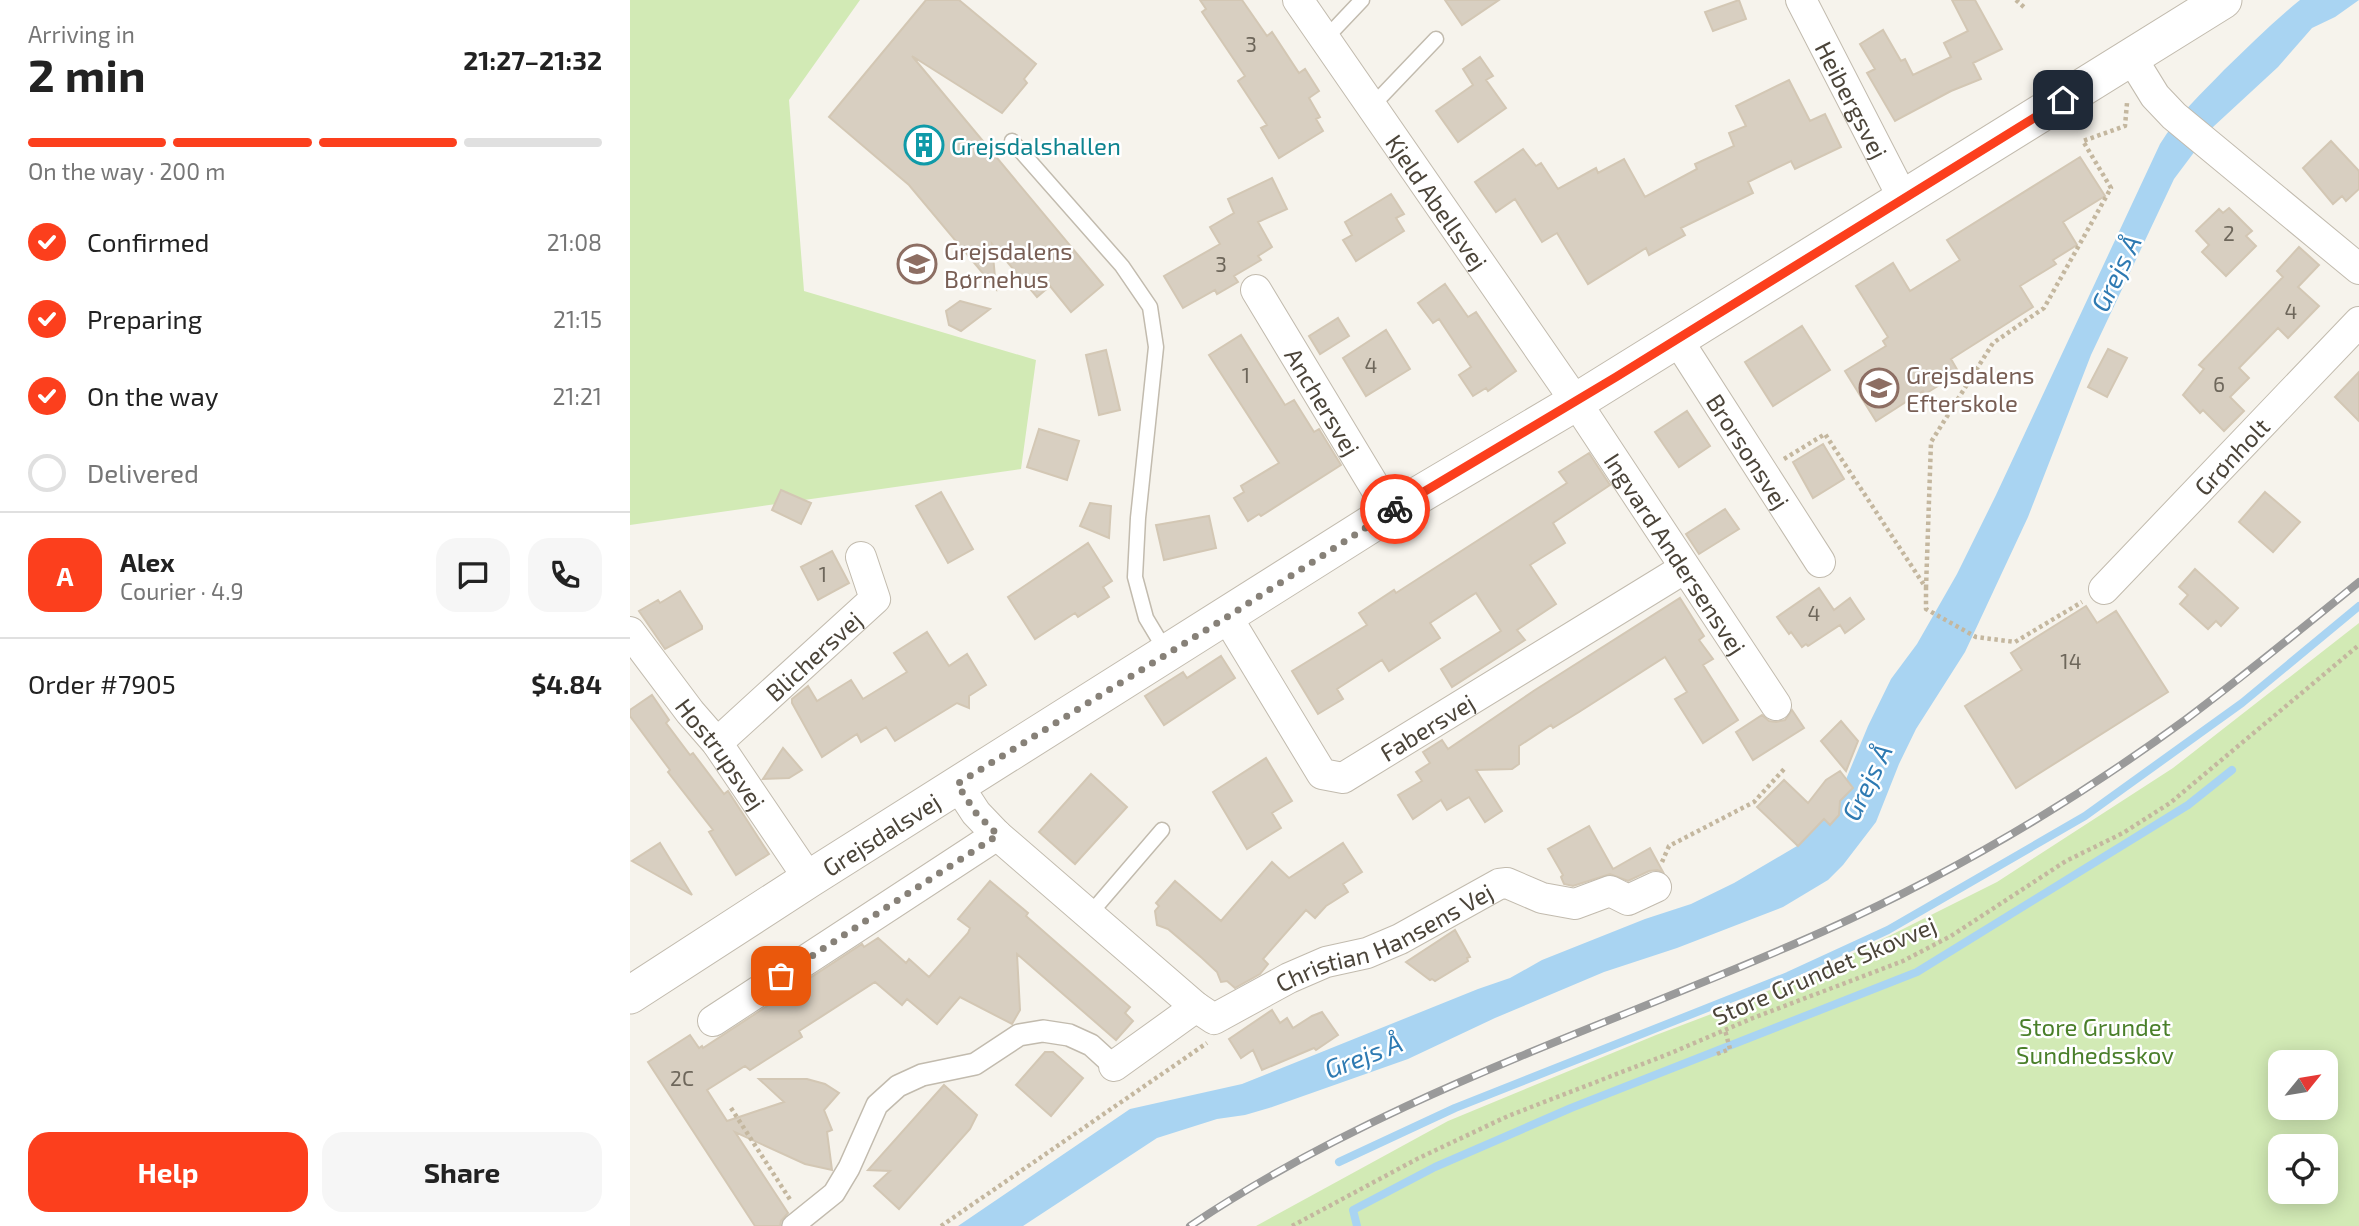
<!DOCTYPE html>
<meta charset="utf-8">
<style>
body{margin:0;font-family:"Exo 2",sans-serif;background:#f6f6f6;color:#222;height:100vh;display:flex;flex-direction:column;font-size:26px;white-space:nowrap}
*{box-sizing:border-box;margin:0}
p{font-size:23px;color:#767676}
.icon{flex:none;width:38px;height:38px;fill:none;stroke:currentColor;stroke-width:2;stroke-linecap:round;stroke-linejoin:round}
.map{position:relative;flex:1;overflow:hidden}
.panel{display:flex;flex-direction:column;background:#fff;width:630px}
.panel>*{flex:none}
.needle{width:46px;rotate:60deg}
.buttons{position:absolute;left:1638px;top:1050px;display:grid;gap:14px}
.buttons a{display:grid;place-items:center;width:70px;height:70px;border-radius:14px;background:#fff;box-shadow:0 4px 18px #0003;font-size:35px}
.pin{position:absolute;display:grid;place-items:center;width:60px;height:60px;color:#fff;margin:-30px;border-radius:14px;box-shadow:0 4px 10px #0006}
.courier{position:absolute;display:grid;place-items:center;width:70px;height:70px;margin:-35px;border:5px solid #fc3f1d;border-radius:50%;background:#fff;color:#222;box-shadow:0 2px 9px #0007}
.overview em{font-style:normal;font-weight:700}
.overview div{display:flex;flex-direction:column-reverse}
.overview{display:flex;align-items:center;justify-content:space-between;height:119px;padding:0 28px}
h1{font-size:46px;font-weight:700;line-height:52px}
.bar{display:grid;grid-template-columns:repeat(4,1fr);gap:10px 7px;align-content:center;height:84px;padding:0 28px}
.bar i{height:9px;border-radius:5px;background:#e0e0e0}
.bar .active{background:#fc3f1d}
.bar p{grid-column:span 4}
.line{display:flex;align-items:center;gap:18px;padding:0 28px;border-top:2px solid #e0e0e0}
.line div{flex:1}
.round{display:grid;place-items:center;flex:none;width:74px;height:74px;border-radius:21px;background:#f6f6f6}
ol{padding:0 28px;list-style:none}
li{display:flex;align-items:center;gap:21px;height:77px}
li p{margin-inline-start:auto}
li .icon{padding:7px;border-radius:50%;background:#fc3f1d;color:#fff;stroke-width:4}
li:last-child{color:#767676}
li i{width:38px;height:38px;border:4px solid #e0e0e0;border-radius:50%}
.primary-button{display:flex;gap:14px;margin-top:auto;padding:14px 28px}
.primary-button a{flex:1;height:80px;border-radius:21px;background:#fc3f1d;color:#fff;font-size:28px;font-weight:700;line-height:80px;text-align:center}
.primary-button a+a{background:#f6f6f6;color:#222}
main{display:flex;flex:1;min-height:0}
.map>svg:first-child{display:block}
.green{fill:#d2eab5;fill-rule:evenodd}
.water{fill:#a9d4f2}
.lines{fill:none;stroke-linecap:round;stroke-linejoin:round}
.stream{stroke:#a9d4f2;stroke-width:8}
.building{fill:#d8cfc1;stroke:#d3c7b4;stroke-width:2}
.service-casing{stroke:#c2bbae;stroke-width:17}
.pedestrian-casing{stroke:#c2bbae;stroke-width:24}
.minor-casing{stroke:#c2bbae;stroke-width:32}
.tertiary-casing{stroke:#c2bbae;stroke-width:39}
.path{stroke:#c4b79f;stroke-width:4.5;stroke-dasharray:3.5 3.5;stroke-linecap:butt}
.service{stroke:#fff;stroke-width:14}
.pedestrian{stroke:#fff;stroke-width:21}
.minor{stroke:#fff;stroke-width:30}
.tertiary{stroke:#fff;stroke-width:37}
.rail-casing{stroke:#9a9a9a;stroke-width:8}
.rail{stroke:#fff;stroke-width:5;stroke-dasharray:16;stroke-linecap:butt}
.done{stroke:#878178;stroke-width:7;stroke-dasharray:0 12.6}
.route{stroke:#fc3f1d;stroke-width:9}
.labels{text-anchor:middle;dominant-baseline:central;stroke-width:5;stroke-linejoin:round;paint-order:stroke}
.number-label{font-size:21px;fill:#6e675b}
.street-label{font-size:24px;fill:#4b4439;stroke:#fff}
.culture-label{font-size:24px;fill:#0d838f;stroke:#fff;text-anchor:start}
.education-label{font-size:24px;fill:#785e54;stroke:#fff;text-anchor:start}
.park-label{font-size:24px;fill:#4a7f2a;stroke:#fff}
.water-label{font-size:26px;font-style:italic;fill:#2e7ab2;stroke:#fff}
</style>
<main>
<section class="panel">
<div class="overview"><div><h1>2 min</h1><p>Arriving in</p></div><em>21:27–21:32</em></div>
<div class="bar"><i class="active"></i><i class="active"></i><i class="active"></i><i></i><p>On the way · 200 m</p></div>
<ol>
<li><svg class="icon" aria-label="check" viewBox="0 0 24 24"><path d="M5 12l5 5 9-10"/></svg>Confirmed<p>21:08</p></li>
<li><svg class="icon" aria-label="check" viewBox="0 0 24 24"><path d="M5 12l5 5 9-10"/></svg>Preparing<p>21:15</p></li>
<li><svg class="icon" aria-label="check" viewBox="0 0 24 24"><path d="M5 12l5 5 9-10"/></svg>On the way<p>21:21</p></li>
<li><i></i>Delivered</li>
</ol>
<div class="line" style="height:126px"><b class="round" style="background:#fc3f1d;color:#fff">A</b><div><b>Alex</b><p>Courier · 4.9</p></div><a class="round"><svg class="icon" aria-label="chat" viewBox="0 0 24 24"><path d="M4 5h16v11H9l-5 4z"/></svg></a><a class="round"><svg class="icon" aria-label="phone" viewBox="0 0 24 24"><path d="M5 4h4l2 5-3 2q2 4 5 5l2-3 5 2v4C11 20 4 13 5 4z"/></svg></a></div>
<div class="line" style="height:91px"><div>Order #7905</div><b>$4.84</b></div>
<div class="primary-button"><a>Help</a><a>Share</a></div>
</section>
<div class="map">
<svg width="1729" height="1226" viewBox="0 0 1729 1226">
<rect width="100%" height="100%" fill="#f6f3ec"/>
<path class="green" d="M 0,0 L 230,0 L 159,100 L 174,291 L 406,360 L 391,469 L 0,525 Z
M 1729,623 L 1729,1226 L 626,1226 L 818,1121 L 1026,1035 L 1113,1002 L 1235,948 L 1367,882 L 1543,768 ZM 1650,1062 L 1696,1062 L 1696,1108 L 1650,1108 ZM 1650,1146 L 1696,1146 L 1696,1192 L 1650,1192 Z"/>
<path class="water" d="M 1670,0 L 1729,0 L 1705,17 L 1682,28 L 1648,67 L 1583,127 L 1544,179 L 1461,355 L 1398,517 L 1335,652 L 1286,729 L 1269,764 L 1246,822 L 1213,865 L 1198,880 L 1153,907 L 1047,948 L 974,972 L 865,1018 L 778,1059 L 639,1108 L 615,1115 L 587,1119 L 527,1138 L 393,1226 L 328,1226 L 500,1109 L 612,1084 L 848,989 L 880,978 L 912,960 L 1015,919 L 1061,904 L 1104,883 L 1167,846 L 1193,819 L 1200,824 L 1209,815 L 1209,810 L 1205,806 L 1238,726 L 1261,679 L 1287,644 L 1327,574 L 1366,495 L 1530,144 C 1547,116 1571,94 1594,70 C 1619,46 1643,22 1670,0 Z"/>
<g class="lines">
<path class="stream" d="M 709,1162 L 825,1108 L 1158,976 L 1258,930 L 1455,816 L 1612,703 L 1729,606
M 727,1226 L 723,1210 L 805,1167 L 941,1108 L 1287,972 L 1558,805 L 1602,770"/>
</g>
<path class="building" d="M 296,0 L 329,0 L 406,64 L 394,79 L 397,83 L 372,113 L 282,56 L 473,285 L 441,312 L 420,286 L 407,297 L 362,244 L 366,289 L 279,185 L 199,117 Z
M 570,0 L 612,0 L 637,36 L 642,32 L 669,73 L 675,69 L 689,91 L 679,98 L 690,117 L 686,119 L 693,131 L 649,158 L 631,128 L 637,125 L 608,81 L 615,76 L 572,12 L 576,9 Z
M 815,0 L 869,0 L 832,25 Z
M 1109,0 L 1116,19 L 1083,31 L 1075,12 Z
M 1322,0 L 1345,0 L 1372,49 L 1343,63 L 1351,79 L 1321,91 L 1265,121 L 1237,73 L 1245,69 L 1230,44 L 1253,30 L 1271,61 L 1275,59 L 1283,75 L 1321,57 L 1314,43 L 1338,31 Z
M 850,57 L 863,76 L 856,80 L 876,108 L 828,142 L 806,111 L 843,85 L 833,69 Z
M 1159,80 L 1180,121 L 1195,114 L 1211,147 L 1165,169 L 1161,161 L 1118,182 L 1123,193 L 1051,228 L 1055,235 L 1019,255 L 1016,248 L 958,284 L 927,233 L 912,242 L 885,199 L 866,212 L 845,182 L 893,149 L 906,166 L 911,163 L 928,189 L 966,168 L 968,173 L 994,159 L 1015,197 L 1067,169 L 1065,164 L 1104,146 L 1099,133 L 1116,126 L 1106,106 Z
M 1701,141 L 1729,171 L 1729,189 L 1716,201 L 1712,196 L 1703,204 L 1673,168 Z
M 1450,157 L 1475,196 L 1433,222 L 1447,245 L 1423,260 L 1426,264 L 1390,286 L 1403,307 L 1321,359 L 1329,373 L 1295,394 L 1293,391 L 1246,421 L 1215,371 L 1256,346 L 1253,341 L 1258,337 L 1226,286 L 1263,263 L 1280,291 L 1330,260 L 1317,240 Z
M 642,178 L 657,209 L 628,222 L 642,247 L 628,256 L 631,260 L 604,276 L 608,282 L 587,294 L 585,290 L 553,308 L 534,276 L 590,244 L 580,227 L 604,213 L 598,199 Z
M 761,194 L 774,214 L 766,218 L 774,231 L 726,261 L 713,240 L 722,235 L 715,222 Z
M 1599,208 L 1622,231 L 1616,236 L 1626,246 L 1596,276 L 1572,252 L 1579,245 L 1566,231 L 1589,209 L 1593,213 Z
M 1669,247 L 1689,265 L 1668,287 L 1689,306 L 1658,338 L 1648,328 L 1609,368 L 1619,378 L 1600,397 L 1614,411 L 1594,431 L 1573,410 L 1570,413 L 1553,395 L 1574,369 L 1569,365 L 1653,277 L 1647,271 Z
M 815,284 L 838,317 L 846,312 L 886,371 L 858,391 L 856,388 L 843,396 L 829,375 L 841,367 L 809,319 L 803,323 L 788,303 Z
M 330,301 L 360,309 L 331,331 L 319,325 L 316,311 Z
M 708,318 L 719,336 L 690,354 L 679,336 Z
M 1172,326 L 1200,370 L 1143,406 L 1115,362 Z
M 756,330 L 780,369 L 736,396 L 713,358 Z
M 611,335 L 655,405 L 664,400 L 684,432 L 689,429 L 711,465 L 631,516 L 629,514 L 618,521 L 604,498 L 614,492 L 611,486 L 649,463 L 579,355 Z
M 1478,349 L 1497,358 L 1477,397 L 1458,387 Z
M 476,350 L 490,410 L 469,415 L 456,355 Z
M 1729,372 L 1729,421 L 1705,397 Z
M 1057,411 L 1080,446 L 1049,467 L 1025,432 Z
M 409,429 L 449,441 L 437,480 L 397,467 Z
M 1193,444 L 1214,479 L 1183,498 L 1163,462 Z
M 959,453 L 980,485 L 923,523 L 935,543 L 900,565 L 926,604 L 887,630 L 895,640 L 822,687 L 811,669 L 871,631 L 846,593 L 800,623 L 810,638 L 759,671 L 752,660 L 707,689 L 713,699 L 688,714 L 662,671 L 737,625 L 729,613 L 764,590 L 766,593 L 937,483 L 929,472 Z
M 151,490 L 181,503 L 171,524 L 142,510 Z
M 311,492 L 343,549 L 318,563 L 286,506 Z
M 1635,492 L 1670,522 L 1643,552 L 1609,522 Z
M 460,503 L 481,506 L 479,538 L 450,526 Z
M 1095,509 L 1109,529 L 1069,554 L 1056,534 Z
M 579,516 L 586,548 L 534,560 L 526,525 Z
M 458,543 L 482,581 L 473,587 L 479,597 L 448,617 L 445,613 L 405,639 L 378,597 Z
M 202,551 L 219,583 L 188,600 L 171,567 Z
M 1565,569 L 1608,608 L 1591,626 L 1586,621 L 1578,629 L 1550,604 L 1558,595 L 1549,587 Z
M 1189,588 L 1204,610 L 1220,598 L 1234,619 L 1215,633 L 1210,625 L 1178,646 L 1176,644 L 1172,647 L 1161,632 L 1159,634 L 1147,617 Z
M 50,591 L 72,626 L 72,629 L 35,649 L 9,611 L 28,600 L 30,603 Z
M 1050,598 L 1074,636 L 1069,640 L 1083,659 L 1073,665 L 1108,720 L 1073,743 L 1045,699 L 1057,692 L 1035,657 L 949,712 L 923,728 L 921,725 L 889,746 L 889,764 L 882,769 L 846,770 L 872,811 L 855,822 L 839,797 L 817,810 L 811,800 L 783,819 L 768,795 L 792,781 L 786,772 L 800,763 L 793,752 L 812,740 L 818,749 L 905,690 Z
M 1456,606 L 1467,623 L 1486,611 L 1538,692 L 1386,788 L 1335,706 L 1392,670 L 1381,653 Z
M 297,632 L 319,666 L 337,654 L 356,685 L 339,696 L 339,708 L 327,703 L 265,741 L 256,727 L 231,742 L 227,734 L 192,757 L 162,703 L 162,699 L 178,686 L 187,701 L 221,680 L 233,699 L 277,672 L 264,653 Z
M 591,656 L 605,678 L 534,725 L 515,696 L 553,672 L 557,678 Z
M 22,695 L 39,720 L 36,723 L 60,755 L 63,753 L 94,794 L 98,791 L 139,854 L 106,875 L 79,832 L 83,830 L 38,772 L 40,770 L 0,716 L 0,710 Z
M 1162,710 L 1174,728 L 1123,760 L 1106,732 L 1132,715 L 1139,721 L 1146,722 L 1155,720 Z
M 1211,721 L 1228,741 L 1216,771 L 1191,741 Z
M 153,748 L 172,770 L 159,778 L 133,779 Z
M 636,758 L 662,801 L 642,813 L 651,828 L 617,849 L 583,792 Z
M 1210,771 L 1223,788 L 1210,801 L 1209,815 L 1200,825 L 1194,819 L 1168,846 L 1127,807 L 1154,780 L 1178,803 L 1196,780 Z
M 461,774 L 497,807 L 445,864 L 409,832 Z
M 959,826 L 983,869 L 1020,848 L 1033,872 L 1027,870 L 1019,871 L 998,881 L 980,874 L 943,886 L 934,884 L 931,877 L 933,875 L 918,849 Z
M 30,843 L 62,895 L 2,861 Z
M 713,843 L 732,872 L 713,884 L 718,892 L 696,906 L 685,918 L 676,910 L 633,959 L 638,964 L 630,974 L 605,988 L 597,981 L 591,982 L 587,972 L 572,958 L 538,929 L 527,925 L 525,911 L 529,906 L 526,903 L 545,881 L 591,921 L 642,862 L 659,878 Z
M 360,881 L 398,913 L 396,916 L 500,1007 L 495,1013 L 503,1021 L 486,1040 L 387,954 L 390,1010 L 382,1024 L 330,997 L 307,1024 L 277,999 L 272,1005 L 245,982 L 169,1031 L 172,1037 L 120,1070 L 115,1066 L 77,1090 L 97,1121 L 154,1102 L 129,1079 L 177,1079 L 195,1084 L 209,1093 L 194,1110 L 202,1130 L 197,1132 L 202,1170 L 175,1164 L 105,1132 L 158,1213 L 151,1221 L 150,1226 L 125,1226 L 18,1062 L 60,1035 L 69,1048 L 72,1046 L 73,1048 L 232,944 L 234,947 L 248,938 L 276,963 L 279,959 L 299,977 L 338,933 L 340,928 L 328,919 Z
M 825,930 L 840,957 L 837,958 L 838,961 L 805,981 L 802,979 L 800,980 L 776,962 Z
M 642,1010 L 650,1023 L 657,1018 L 663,1028 L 682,1016 L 692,1012 L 708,1035 L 686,1050 L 684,1048 L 632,1070 L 623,1050 L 611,1058 L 599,1039 Z
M 415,1052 L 423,1052 L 453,1078 L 421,1116 L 386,1085 Z
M 314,1085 L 347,1115 L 340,1129 L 269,1209 L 244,1186 L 260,1171 L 238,1170 Z"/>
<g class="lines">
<defs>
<path id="service" d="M 695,39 L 732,0
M 742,106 L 806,39
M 382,141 L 492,266 L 520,307 L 526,347 L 508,518 L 505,577 L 516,618 L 537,653
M 459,915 L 532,830"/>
<path id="pedestrian" d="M 163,1226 L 204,1193 L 219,1168 L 247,1105 L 268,1086 L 292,1075 L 345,1064 L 389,1035 L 413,1031 L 439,1035 L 461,1045 L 484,1066"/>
<g id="minor">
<path id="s1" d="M 668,0 L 946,402 L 1146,705"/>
<path id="s2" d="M 1171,0 L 1274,200"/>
<path d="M 1501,57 L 1525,96 L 1544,116 L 1729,269"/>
<path id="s3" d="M 626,290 L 760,512"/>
<path id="s4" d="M 1047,339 L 1190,562"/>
<path id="s5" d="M 1474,589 L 1729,322"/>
<path id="s6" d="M 597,617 L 692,774 L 713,778 L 1055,568"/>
<path id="s7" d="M 0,632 L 60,712 L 87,743 L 179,879"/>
<path id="s8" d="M 87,743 L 245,599 L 231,557"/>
<path id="s9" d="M 327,784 L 346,813 L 367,835 L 566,1007 L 584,1019 L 659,978 L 696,962 L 737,953 L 770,939 L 869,884 L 877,883 L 912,898 L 945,904 L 980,891 L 998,900 L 1026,887"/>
<path d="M 83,1021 L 367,835"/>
<path d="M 484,1066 L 566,1007"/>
</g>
<g id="tertiary">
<path id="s10" d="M 0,995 L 179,879 L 760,512 L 946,402 L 1593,0"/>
</g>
</defs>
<use href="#service" class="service-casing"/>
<use href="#pedestrian" class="pedestrian-casing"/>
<use href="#minor" class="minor-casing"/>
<use href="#tertiary" class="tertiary-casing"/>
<path class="path" d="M 1386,0 L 1396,9
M 1154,459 L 1195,434 L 1296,588 L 1296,609 L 1346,637 L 1385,642 L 1452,602
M 1296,588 L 1301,442 L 1363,343 L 1414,308 L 1481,188 L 1453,141 L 1495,126 L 1497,103
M 1032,862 L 1039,846 L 1124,802 L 1156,767
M 1087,1054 L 1100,1049 L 1095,1030
M 101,1108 L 161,1201
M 311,1226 L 577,1043
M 662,1226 L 787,1159 L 878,1116 L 1041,1053 L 1123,1018 L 1273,961 L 1321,936 L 1436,861 L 1493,833 L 1540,803 L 1729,645"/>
<use href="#service" class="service"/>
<use href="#pedestrian" class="pedestrian"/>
<use href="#minor" class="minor"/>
<use href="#tertiary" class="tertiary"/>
<defs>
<path id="rail" d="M 560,1226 C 756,1094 981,1026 1194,931 C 1321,874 1443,802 1555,720 C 1614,676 1671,629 1729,582"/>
</defs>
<use href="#rail" class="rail-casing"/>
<use href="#rail" class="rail"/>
</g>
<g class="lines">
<path class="done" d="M 151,976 L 368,835 L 346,813 L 327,784 L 597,617 L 765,509"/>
<path class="route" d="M 765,509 L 986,377 L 1433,100"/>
</g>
<defs>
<symbol id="building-ring" viewBox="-11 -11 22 22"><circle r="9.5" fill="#fff" stroke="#0f9aa8" stroke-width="1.5"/><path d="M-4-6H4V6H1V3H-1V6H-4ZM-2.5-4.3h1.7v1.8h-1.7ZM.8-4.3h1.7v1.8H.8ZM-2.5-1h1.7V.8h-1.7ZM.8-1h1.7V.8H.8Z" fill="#0f9aa8"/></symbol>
<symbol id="school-ring" viewBox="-11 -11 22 22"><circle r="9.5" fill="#fff" stroke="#8d6e63" stroke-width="1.5"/><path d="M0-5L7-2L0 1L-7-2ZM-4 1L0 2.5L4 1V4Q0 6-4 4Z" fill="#8d6e63"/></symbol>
</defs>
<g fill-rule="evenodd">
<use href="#building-ring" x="272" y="123" width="44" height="44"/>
<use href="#school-ring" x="265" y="242" width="44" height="44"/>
<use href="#school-ring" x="1227" y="366" width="44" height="44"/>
</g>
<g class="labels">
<g class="number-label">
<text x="621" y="43">3</text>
<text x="1599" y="232">2</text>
<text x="591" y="263">3</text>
<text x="1661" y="310">4</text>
<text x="741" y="364">4</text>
<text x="616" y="374">1</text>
<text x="1589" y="383">6</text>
<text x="193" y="573">1</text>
<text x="1184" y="612">4</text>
<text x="1441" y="660">14</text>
<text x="52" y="1077">2C</text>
</g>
<g class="street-label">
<text stroke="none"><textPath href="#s2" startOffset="112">Heibergsvej</textPath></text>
<text stroke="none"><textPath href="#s1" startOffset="245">Kjeld Abellsvej</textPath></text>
<text stroke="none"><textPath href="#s3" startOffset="130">Anchersvej</textPath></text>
<text stroke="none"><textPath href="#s4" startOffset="133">Brorsonsvej</textPath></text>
<text stroke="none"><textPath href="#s5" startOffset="184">Grønholt</textPath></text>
<text stroke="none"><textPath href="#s1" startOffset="670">Ingvard Andersensvej</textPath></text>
<text stroke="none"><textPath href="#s8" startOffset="130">Blichersvej</textPath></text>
<text stroke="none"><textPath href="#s6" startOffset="303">Fabersvej</textPath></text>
<text stroke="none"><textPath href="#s7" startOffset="152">Hostrupsvej</textPath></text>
<text stroke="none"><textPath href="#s10" startOffset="298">Grejsdalsvej</textPath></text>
<text stroke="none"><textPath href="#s9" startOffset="539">Christian Hansens Vej</textPath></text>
<text transform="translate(1194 970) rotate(-23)">Store Grundet Skovvej</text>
</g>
<g class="culture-label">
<text x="321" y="145">Grejsdalshallen</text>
</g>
<g class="education-label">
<text x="314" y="250">Grejsdalens<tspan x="314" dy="28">Børnehus</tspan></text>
<text x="1276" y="374">Grejsdalens<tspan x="1276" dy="28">Efterskole</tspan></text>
</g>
<g class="park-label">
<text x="1465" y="1026">Store Grundet<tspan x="1465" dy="28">Sundhedsskov</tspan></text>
</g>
<g class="water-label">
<text transform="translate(1485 273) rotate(-64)">Grejs Å</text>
<text transform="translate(1236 782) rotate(-64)">Grejs Å</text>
<text transform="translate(733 1055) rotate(-21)">Grejs Å</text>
</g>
</g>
</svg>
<div class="buttons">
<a><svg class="needle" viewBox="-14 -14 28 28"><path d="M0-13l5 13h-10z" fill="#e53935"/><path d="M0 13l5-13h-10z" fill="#767676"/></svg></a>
<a><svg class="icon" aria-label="locate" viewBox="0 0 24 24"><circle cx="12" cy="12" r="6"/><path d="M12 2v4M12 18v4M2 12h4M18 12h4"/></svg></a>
</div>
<div class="pin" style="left:151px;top:976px;background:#ea580c"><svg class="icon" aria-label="bag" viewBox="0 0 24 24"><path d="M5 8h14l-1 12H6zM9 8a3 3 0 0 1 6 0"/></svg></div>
<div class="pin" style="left:1433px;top:100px;background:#1f2937"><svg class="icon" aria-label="home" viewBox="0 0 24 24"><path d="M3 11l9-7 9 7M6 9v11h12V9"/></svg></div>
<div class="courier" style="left:765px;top:509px"><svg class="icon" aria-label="bike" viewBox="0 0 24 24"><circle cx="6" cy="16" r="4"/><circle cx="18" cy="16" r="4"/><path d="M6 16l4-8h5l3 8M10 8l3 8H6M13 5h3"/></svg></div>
</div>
</main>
